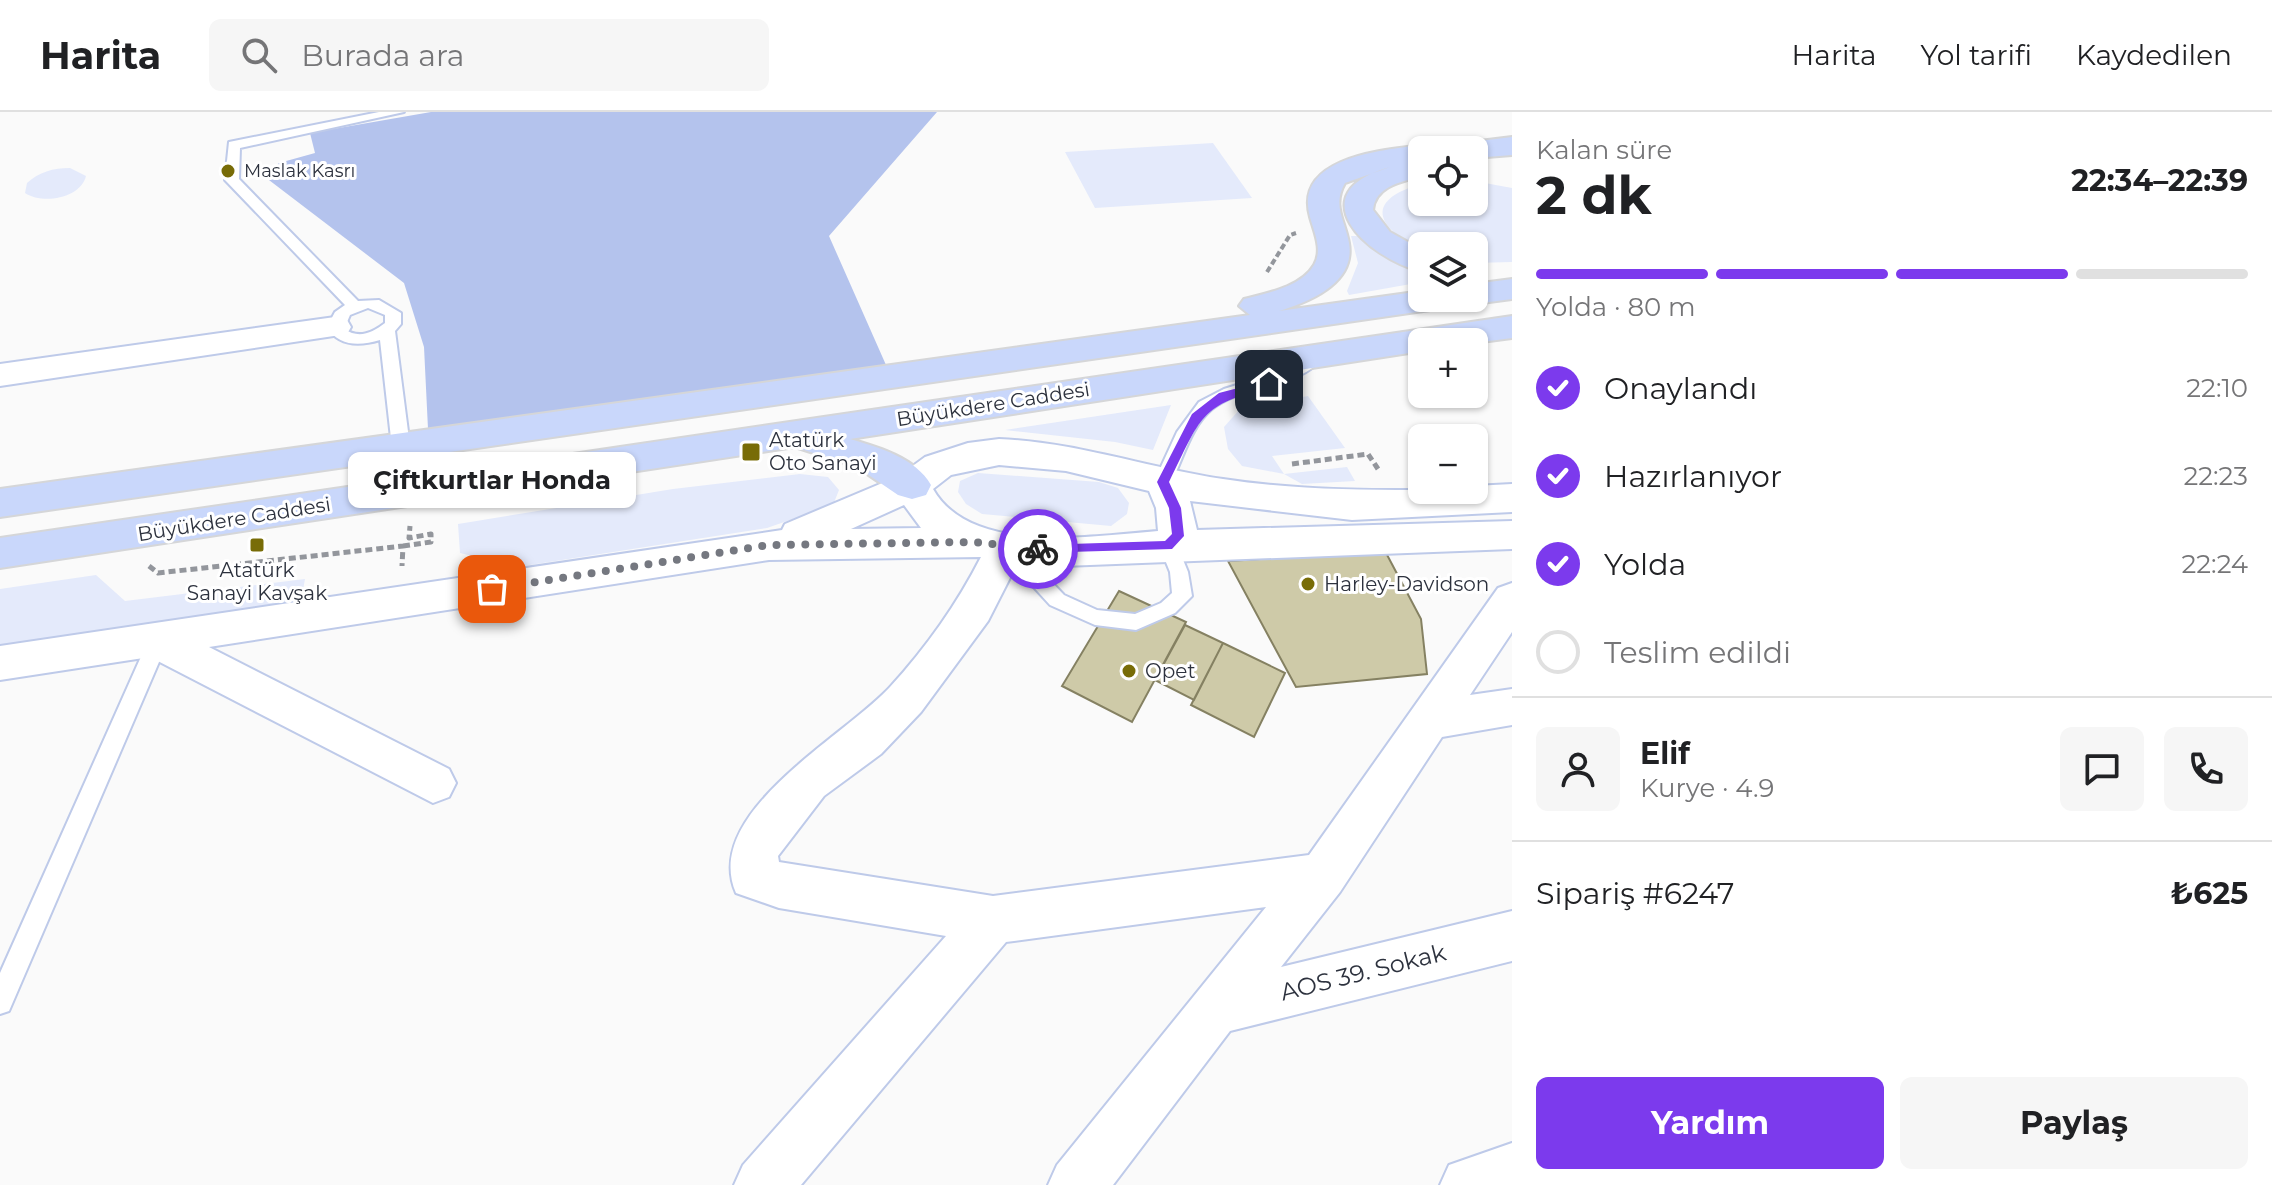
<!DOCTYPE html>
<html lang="tr">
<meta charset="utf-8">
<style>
body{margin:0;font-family:Montserrat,sans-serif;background:#f6f6f6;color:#202124;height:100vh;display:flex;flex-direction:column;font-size:30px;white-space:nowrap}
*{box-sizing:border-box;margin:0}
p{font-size:26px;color:#757577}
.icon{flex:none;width:44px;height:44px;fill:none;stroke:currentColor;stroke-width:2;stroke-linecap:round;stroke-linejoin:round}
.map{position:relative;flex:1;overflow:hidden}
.drawer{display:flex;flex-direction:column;background:#fff;width:760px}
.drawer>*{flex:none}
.fabs{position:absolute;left:1408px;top:24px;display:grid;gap:16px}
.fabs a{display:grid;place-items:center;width:80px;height:80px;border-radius:12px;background:#fff;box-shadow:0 2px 6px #0004;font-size:40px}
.pin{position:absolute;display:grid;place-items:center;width:68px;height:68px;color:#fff;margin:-34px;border-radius:16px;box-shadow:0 4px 12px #0006}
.courier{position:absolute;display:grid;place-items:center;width:80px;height:80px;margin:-40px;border:6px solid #7c3aed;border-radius:50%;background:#fff;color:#222;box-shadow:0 2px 10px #0007}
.bubble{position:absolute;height:56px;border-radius:12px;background:#fff;box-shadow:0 2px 6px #0004;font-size:26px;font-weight:700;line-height:56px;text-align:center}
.overview em{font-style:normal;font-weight:700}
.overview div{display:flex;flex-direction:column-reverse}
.overview{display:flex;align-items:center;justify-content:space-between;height:136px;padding:0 24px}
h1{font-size:52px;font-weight:700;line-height:60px}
.bar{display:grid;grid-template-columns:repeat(4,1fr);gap:12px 8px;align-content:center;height:96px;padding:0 24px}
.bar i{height:10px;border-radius:6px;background:#e0e0e0}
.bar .active{background:#7c3aed}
.bar p{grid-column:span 4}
.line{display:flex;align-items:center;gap:20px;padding:0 24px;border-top:2px solid #e0e0e0}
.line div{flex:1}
.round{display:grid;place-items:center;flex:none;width:84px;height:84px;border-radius:12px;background:#f6f6f6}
ol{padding:0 24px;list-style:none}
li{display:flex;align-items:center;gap:24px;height:88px}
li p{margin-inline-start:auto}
li .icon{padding:8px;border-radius:50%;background:#7c3aed;color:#fff;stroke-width:4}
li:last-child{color:#757577}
li i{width:44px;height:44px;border:4px solid #e0e0e0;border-radius:50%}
.cta{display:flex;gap:16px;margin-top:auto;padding:16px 24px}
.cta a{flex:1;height:92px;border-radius:12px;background:#7c3aed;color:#fff;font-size:32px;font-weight:700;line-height:92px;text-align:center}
.cta a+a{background:#f6f6f6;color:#202124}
header{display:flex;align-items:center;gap:48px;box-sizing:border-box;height:112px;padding:0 40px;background:#fff;border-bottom:2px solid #e0e0e0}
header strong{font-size:38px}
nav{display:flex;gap:44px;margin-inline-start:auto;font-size:28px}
.search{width:560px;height:72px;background:#f6f6f6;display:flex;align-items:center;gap:20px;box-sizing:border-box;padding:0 28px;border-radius:12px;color:#757577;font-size:30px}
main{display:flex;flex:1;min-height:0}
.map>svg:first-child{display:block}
.green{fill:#e4eafb}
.forest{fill:#b4c3ed}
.building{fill:#cecaa8;stroke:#858162;stroke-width:2}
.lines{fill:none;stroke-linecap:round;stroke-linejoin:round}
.lane-casing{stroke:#becae9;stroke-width:4}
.street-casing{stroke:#becae9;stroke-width:4}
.primary-casing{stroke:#d5d6d8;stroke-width:4}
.path-far1{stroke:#93969c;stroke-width:4;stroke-dasharray:6 3;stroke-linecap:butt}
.path{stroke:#93969c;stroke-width:5;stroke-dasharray:7 4;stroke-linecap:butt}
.lane{fill:#fff;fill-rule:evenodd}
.street{fill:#fff;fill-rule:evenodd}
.primary{fill:#c9d7fb;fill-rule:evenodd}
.route{fill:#7c3aed}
.done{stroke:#757880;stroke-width:8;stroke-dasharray:0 14.4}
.poi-dot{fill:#786c07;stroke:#fff;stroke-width:3}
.labels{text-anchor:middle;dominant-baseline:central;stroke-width:6;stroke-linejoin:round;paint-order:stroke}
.far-poi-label{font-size:18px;fill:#2d323e;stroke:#fff;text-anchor:start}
.street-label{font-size:20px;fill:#2d323e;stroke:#fff}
.poi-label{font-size:20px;fill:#2d323e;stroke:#fff;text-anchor:start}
.near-street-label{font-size:24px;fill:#2d323e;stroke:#fff}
</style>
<header>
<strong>Harita</strong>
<div class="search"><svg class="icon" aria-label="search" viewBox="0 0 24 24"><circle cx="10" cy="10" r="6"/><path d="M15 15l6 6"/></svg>Burada ara</div>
<nav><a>Harita</a><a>Yol tarifi</a><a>Kaydedilen</a></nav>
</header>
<main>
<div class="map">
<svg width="1512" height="1073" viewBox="0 0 1512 1073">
<rect width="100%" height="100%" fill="#fafafa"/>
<path class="green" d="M 1213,31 L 1252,86 L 1095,96 L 1065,40 Z
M 70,56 L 86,64 C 81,86 43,93 25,81 L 27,71 C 39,60 53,56 70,56 Z
M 1474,69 L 1512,76 L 1512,150 L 1474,151 L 1474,134 L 1422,134 L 1422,137 C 1374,116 1365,87 1422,72 L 1422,90 L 1474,90 Z
M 1351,124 L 1359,124 L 1392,149 L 1422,160 L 1422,170 L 1349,183 L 1347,179 L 1358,151 Z
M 1308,284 L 1345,336 L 1272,344 L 1284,362 L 1347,355 L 1355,369 L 1302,372 L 1284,362 L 1242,354 L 1228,337 L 1224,315 L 1240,297 Z
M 1171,293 L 1153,338 L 1115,330 L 1005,318 Z
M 978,361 L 1099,370 L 1118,376 L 1129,391 L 1127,402 L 1111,414 L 982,402 L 966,392 L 958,380 L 960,369 Z
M 800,362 L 828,365 L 839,378 L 833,393 L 767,416 L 517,455 L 460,441 L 458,412 L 673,377 Z
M 96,463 L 125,489 L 305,467 L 299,501 L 0,543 L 0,477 Z"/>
<path class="forest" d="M 431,0 L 937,0 L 829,124 L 886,253 L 428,317 L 424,235 L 404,171 L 265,65 L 279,51 L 315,41 L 310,21 Z"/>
<path class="building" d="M 1385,439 L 1421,507 L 1427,562 L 1296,575 L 1228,449 Z
M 1119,479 L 1186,510 L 1132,610 L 1062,574 Z
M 1185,513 L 1223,531 L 1194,588 L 1155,568 Z
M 1223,531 L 1285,561 L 1254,625 L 1191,593 Z"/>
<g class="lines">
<defs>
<path id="lane" d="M 379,0 L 404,0 L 240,36 L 239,67 L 358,189 L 379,188 L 401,201 L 401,212 L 395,219 L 410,335 L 401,341 L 392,335 L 380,228 C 360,234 339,235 327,215 L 335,200 L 345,193 L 225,68 L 229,30 ZM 368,196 L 385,203 L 385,211 C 372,221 359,227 344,217 L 350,203 Z
M 1317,239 L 1325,244 C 1296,279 1245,271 1212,297 C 1189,316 1183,350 1169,374 L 1157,374 L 1154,370 L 1177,320 L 1199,290 L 1224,277 L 1282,259 Z
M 1168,426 L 1175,428 L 1188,460 L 1192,484 L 1175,501 L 1136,518 L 1095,513 L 1050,493 L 997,435 L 999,430 L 1013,430 L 1064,483 L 1097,498 L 1135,502 L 1161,491 L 1172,481 L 1170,460 L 1159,433 Z
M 158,521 L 165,523 L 168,529 L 9,899 L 0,902 L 0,861 L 148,529 L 151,523 Z"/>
<path id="street" d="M 335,205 L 347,208 L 351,215 L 347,222 L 0,274 L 0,252 Z
M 999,327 C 1076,330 1148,356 1223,367 C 1307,380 1389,378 1474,378 L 1474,374 L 1512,372 L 1512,400 L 1352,408 L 1190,389 L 1197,418 L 1512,409 L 1512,437 L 1064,454 L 1017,452 L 988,509 L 921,600 L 881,642 L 824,684 L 778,744 L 779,750 L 993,784 L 1309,743 L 1498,476 L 1512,471 L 1512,520 L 1470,583 L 1512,577 L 1512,613 L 1442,625 L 1340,780 L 1281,855 L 1512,799 L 1512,849 L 1230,919 L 1113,1073 L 1048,1073 L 1057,1053 L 1266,795 L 1006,830 L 801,1073 L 734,1073 L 743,1053 L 946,824 L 779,796 L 736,781 C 701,701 844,625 890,575 C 926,536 957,492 981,445 L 769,448 L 209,535 L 449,657 L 456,671 L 449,685 L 433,691 L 150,545 L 0,568 L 0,534 L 782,418 L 785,412 L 899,364 L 925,345 L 968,331 ZM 999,353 L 1066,359 L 1149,379 L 1156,396 L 1158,419 C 1093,424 971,444 933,377 L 951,363 ZM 904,393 L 921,416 L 851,417 Z
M 1512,1031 L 1512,1073 L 1440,1073 L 1449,1053 Z"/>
<path id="primary" d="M 1512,25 L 1512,43 L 1474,46 L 1474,38 L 1451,38 L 1455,32 Z
M 1422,33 L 1434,38 L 1422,38 L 1422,51 L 1415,52 L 1422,57 L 1419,65 C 1400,70 1375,75 1373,98 L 1390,120 L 1422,138 L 1422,160 C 1365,145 1298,81 1390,55 L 1345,71 C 1332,94 1345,108 1349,131 C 1356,171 1309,190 1279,199 L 1422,179 L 1422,186 L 1474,186 L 1474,172 L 1512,167 L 1512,187 L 1474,192 L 1460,186 L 1456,193 L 1444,196 L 0,405 L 0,377 L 1250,203 L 1239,194 L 1244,187 C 1267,181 1301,175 1314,153 C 1323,138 1314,120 1310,105 C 1293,45 1383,38 1422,33 Z
M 1512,204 L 1512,226 L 1474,231 L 1422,230 L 1422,239 L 850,327 C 878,335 916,346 931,373 L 926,383 L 912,387 L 898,383 L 857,355 L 795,335 L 0,456 L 0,426 Z"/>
</defs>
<use href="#lane" class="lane-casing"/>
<use href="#street" class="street-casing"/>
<use href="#primary" class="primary-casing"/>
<path class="path-far1" d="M 1267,160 L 1290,123 L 1296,121"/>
<path class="path" d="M 1292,352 L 1368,342 L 1378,357
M 403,434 L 431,430 L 431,422 L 409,426 L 410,414
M 149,454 L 158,461 L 403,434 L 402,454"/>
<use href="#lane" class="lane"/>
<use href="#street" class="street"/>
<use href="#primary" class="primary"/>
</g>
<path class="route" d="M 1269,268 L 1272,274 C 1198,294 1202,304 1169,370 L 1181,396 L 1184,424 L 1172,437 L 1034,441 L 1034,434 L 1038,433 L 1165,429 L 1172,422 L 1169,396 L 1157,370 L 1192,302 L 1219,281 Z"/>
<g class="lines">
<path class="done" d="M 492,477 L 769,433 L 973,430 L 1038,437"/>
</g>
<g class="poi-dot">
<circle cx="228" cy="59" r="8"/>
<rect x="741" y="330" width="20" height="20" rx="4"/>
<rect x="249" y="425" width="16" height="16" rx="4"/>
<circle cx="1308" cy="472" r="8"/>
<circle cx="1129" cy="559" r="8"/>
</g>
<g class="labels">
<g class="far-poi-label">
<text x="244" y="59">Maslak Kasrı</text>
</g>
<g class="street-label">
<text transform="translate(993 292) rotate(-9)">Büyükdere Caddesi</text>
<text transform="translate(234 407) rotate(-9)">Büyükdere Caddesi</text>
</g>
<g class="poi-label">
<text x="769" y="328">Atatürk<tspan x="769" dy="23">Oto Sanayi</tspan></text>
<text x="257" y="458" text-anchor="middle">Atatürk<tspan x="257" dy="23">Sanayi Kavşak</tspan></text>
<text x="1324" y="472">Harley-Davidson</text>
<text x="1145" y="559">Opet</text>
</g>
<g class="near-street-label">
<text transform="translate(1363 860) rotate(-14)">AOS 39. Sokak</text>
</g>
</g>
</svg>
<div class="fabs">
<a><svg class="icon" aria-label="locate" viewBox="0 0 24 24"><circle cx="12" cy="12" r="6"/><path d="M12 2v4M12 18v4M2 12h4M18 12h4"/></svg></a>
<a><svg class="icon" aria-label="layers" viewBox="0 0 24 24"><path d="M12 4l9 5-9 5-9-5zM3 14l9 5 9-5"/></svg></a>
<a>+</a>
<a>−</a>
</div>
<div class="pin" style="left:492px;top:477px;background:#ea580c"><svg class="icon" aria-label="bag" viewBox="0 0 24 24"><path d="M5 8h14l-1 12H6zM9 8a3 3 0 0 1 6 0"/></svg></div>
<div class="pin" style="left:1269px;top:272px;background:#1f2937"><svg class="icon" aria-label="home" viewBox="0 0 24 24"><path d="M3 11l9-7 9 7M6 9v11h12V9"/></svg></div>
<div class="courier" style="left:1038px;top:437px"><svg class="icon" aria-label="bike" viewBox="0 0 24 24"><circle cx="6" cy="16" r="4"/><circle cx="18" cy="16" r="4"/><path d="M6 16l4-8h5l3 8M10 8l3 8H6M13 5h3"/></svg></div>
<div class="bubble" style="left:348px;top:340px;width:288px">Çiftkurtlar Honda</div>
</div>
<section class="drawer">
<div class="overview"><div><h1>2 dk</h1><p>Kalan süre</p></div><em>22:34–22:39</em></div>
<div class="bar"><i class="active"></i><i class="active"></i><i class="active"></i><i></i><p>Yolda · 80 m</p></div>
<ol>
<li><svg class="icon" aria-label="check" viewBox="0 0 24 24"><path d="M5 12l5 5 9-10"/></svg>Onaylandı<p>22:10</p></li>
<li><svg class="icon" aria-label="check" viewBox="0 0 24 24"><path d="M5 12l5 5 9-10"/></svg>Hazırlanıyor<p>22:23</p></li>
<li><svg class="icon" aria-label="check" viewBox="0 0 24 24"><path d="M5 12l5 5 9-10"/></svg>Yolda<p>22:24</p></li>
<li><i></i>Teslim edildi</li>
</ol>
<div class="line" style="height:144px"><a class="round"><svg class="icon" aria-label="person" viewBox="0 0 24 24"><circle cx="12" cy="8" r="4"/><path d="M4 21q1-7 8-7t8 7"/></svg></a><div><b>Elif</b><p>Kurye · 4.9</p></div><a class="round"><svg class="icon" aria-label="chat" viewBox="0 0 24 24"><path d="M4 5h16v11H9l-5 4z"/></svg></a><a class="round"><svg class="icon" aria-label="phone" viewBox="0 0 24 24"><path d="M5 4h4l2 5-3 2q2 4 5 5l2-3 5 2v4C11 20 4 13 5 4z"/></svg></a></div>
<div class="line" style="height:104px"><div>Sipariş #6247</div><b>₺625</b></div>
<div class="cta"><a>Yardım</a><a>Paylaş</a></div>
</section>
</main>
